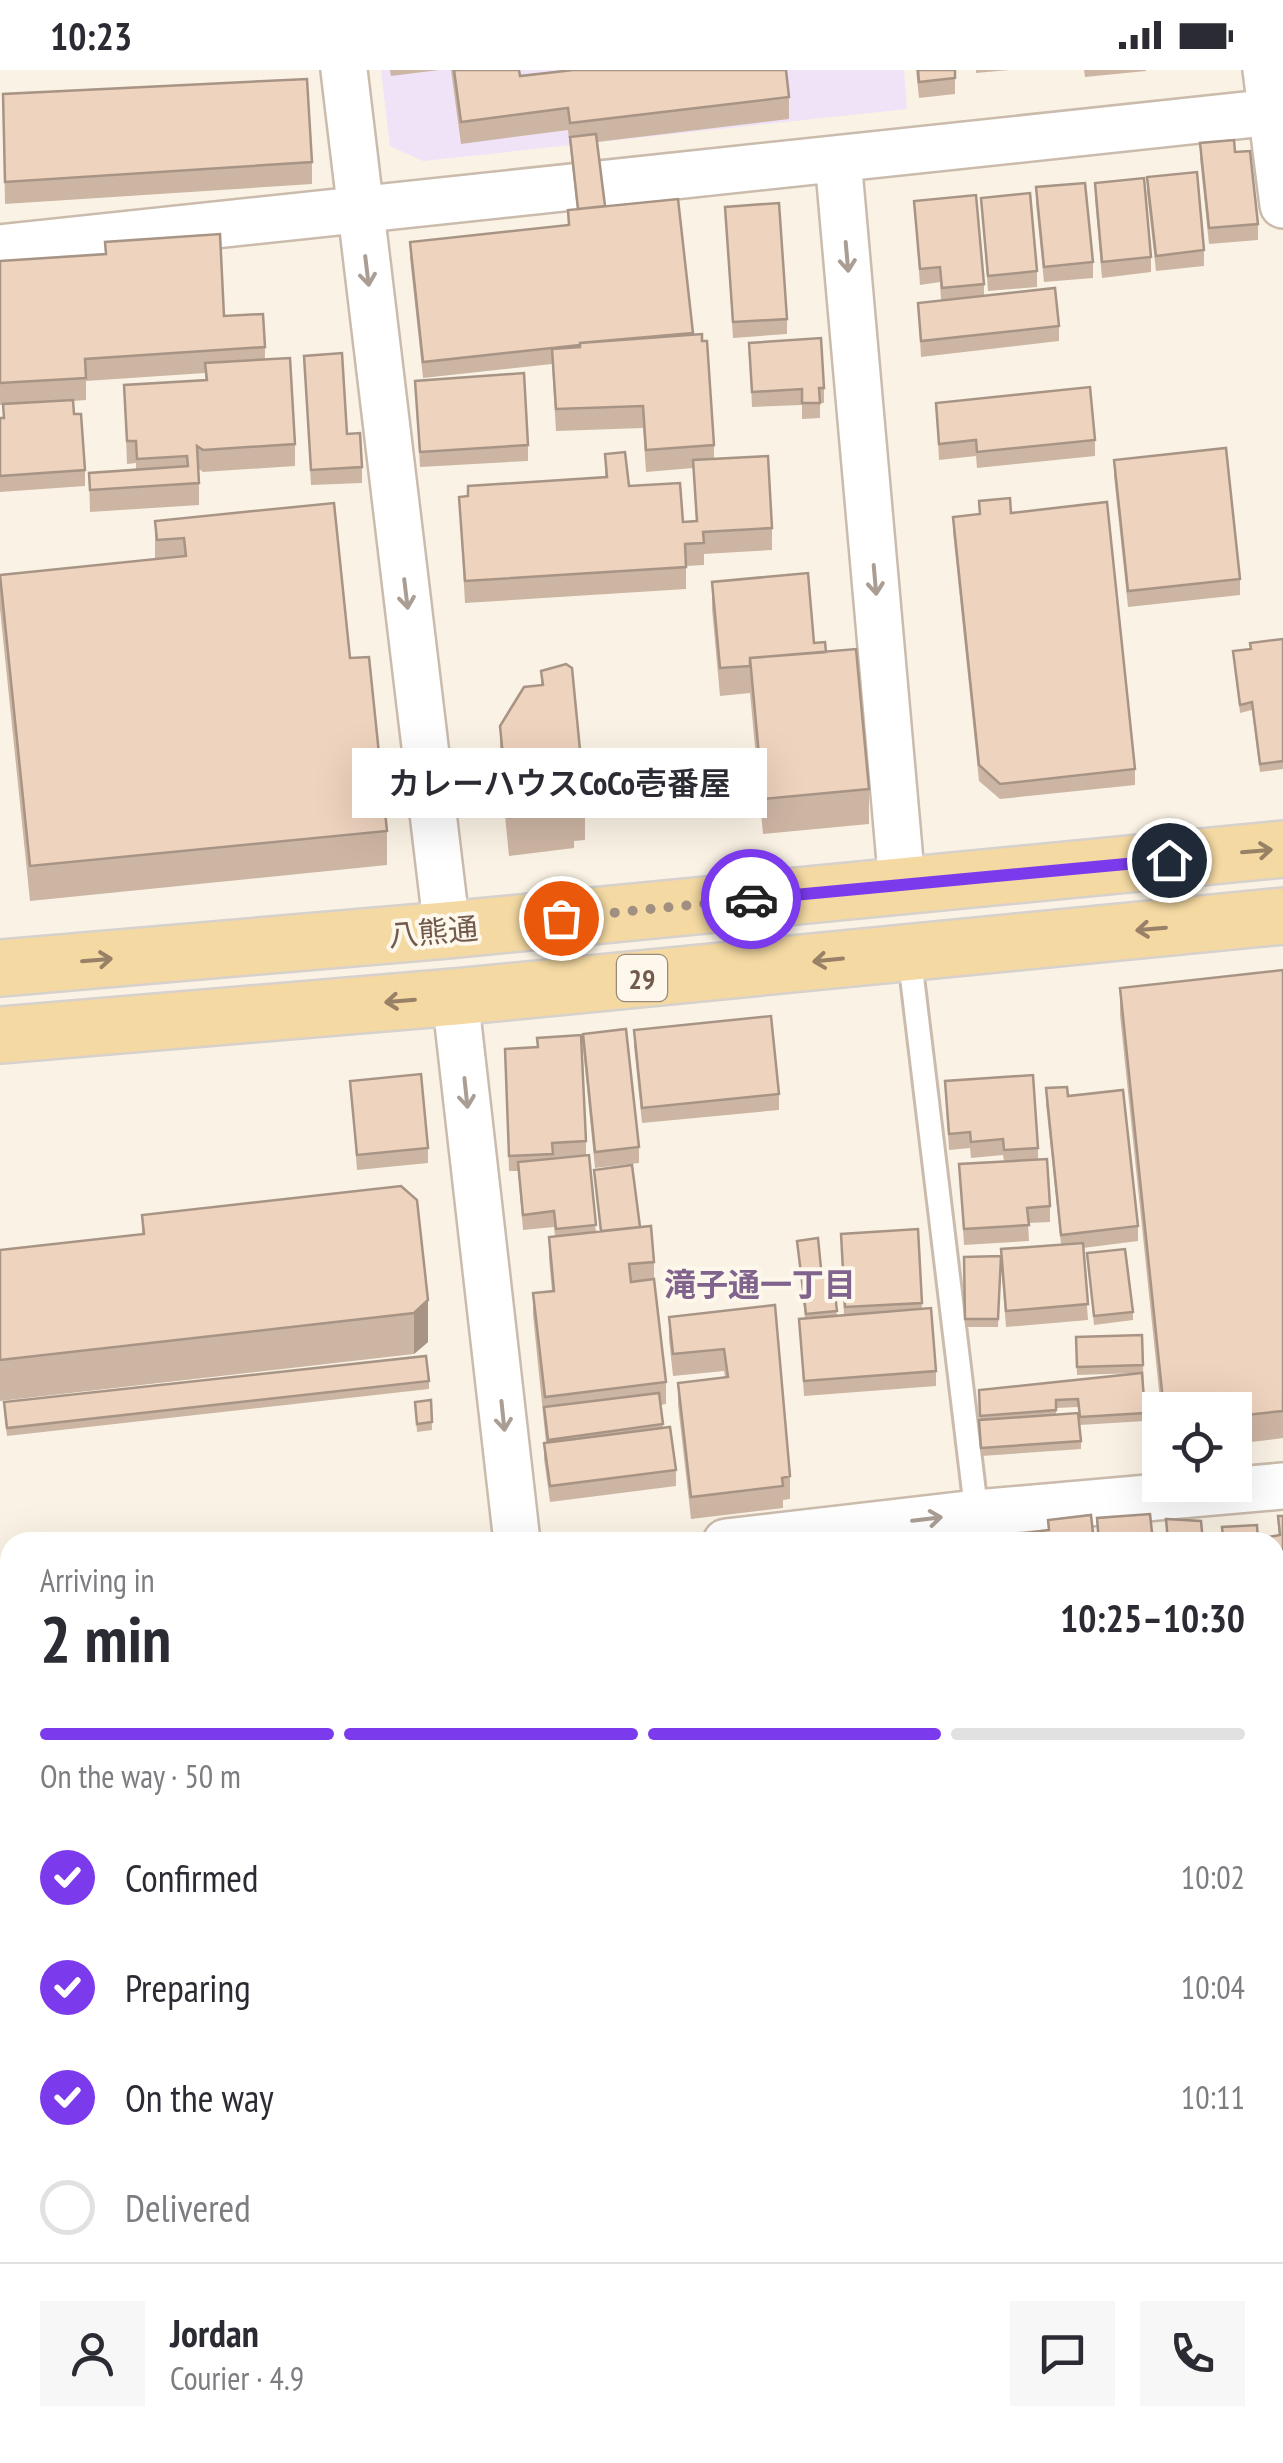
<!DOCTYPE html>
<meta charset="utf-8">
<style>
body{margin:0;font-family:"PT Sans Narrow","Noto Sans JP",sans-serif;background:#f7f7f7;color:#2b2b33;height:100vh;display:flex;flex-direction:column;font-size:38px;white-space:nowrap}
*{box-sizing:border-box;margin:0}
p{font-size:32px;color:#7c7c81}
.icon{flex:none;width:55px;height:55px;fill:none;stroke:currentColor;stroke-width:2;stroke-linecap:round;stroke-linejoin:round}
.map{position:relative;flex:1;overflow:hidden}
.side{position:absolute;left:0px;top:1462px;width:1285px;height:932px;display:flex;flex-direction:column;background:#fff;border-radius:30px 30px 0 0;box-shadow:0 10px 40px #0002}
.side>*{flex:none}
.controls{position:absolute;left:1142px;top:1322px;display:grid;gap:20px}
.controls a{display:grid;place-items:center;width:110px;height:110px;border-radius:0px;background:#fff;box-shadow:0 10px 40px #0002;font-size:50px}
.pin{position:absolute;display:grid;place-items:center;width:85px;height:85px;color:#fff;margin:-42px;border:5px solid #fff;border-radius:50%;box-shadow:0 2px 10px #0007}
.courier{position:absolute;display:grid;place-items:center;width:100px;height:100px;margin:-50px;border:8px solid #7c3aed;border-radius:50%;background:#fff;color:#222;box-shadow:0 2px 12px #0007}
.bubble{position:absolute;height:70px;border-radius:0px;background:#fff;box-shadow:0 10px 40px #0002;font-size:32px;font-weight:600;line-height:70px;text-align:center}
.summary em{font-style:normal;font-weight:600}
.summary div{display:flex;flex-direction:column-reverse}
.summary{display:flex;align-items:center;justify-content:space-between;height:170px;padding:0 40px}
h1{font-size:65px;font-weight:600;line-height:75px}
.bar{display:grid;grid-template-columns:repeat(4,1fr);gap:15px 10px;align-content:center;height:120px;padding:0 40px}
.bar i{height:12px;border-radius:8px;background:#e1e1e2}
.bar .selected{background:#7c3aed}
.bar p{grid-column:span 4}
.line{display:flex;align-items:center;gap:25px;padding:0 40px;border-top:2px solid #e1e1e2}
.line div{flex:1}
.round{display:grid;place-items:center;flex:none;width:105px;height:105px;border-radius:0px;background:#f7f7f7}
ol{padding:0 40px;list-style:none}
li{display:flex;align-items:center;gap:30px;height:110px}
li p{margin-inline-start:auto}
li .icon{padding:10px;border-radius:50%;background:#7c3aed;color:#fff;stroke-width:4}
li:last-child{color:#7c7c81}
li i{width:55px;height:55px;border:5px solid #e1e1e2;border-radius:50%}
.status{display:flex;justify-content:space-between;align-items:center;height:70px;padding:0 50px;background:#fff;direction:ltr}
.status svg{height:28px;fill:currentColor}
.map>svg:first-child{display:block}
.education{fill:#f0e2f7}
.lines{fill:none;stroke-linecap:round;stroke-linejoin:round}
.service-casing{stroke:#cbbbac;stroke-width:28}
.minor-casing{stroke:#cbbbac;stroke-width:50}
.primary-casing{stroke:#d7d1cd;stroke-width:60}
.service{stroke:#fff;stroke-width:22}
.minor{stroke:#fff;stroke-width:45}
.primary{stroke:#f4d9a2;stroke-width:55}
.wall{fill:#cdb5a3}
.shaded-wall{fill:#a79485}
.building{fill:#eed3be;stroke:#a79485;stroke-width:2.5}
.oneway{stroke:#aa9d94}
.oneway2{stroke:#988166}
.done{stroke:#a19082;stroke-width:10;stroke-dasharray:0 18}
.route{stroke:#7c3aed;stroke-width:12}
.labels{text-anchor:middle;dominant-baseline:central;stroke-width:8;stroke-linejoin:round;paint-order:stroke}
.shield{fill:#fef7eb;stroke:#9b8a7c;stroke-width:2.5}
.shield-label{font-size:28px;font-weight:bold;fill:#715b4c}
.street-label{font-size:30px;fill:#715b4c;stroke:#fef7eb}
.neighbourhood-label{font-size:32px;font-weight:bold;fill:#81648d;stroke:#fef7eb}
</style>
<div class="status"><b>10:23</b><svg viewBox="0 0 49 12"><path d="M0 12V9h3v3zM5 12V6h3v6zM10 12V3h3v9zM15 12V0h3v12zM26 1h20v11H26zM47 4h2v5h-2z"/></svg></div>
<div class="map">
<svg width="1283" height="2393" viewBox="0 0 1283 2393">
<rect width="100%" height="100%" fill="#faf3e5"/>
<path class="education" d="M 381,0 L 904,0 L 907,39 L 423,91 L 390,76 Z"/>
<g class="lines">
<defs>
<path id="service" d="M 909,882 L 980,1472
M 1275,1704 L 1283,1703
M 172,2385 L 173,2393
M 1092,2385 L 1093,2393"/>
<path id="minor" d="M 344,0 L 447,860
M 1266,0 L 1283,135
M 838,89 L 902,814
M 0,178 L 1283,41
M 455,927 L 517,1472
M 726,1472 L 976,1443 L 1283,1416
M 1275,2176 L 1283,2175
M 0,2308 L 10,2307
M 636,2385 L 637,2393"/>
<path id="primary" d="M 0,898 L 447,860 L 1283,779
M 0,965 L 455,927 L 1283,846"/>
</defs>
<use href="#service" class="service-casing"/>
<use href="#minor" class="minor-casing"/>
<use href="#primary" class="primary-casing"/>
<use href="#service" class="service"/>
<use href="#minor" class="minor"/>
<use href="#primary" class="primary"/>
</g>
<path class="wall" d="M 390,0 L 439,0 L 391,6 Z
M 451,0 L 519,0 L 520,6 L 789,27 L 789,49 L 597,72 L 605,136 L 678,129 L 693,265 L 714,375 L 714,389 L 772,458 L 772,480 L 704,484 L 704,495 L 686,496 L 686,519 L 465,533 L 459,427 L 605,407 L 605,384 L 629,416 L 683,452 L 696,451 L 693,398 L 646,402 L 643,358 L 556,361 L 552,294 L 423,308 L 410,188 L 410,172 L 568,155 L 568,140 L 577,139 L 568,60 L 461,74 Z
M 916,0 L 955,0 L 955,24 L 919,28 Z
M 976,0 L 1009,0 L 976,3 Z
M 1084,0 L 1146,0 L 1146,1 L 1085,7 Z
M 3,24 L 312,92 L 312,114 L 5,134 Z
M 1200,73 L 1258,154 L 1258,170 L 1209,174 L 1200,88 Z
M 1147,107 L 1204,180 L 1204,196 L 1156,201 L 1147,123 Z
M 1095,113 L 1151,187 L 1151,202 L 1102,208 L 1095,129 Z
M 1036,117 L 1093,192 L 1093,208 L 1044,212 L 1036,133 Z
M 981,128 L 1037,201 L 1037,217 L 988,221 Z
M 914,131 L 984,214 L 984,226 L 1059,256 L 1059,271 L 921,287 L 918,233 L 941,230 L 940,212 L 920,215 Z
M 725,137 L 787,249 L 787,264 L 733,268 Z
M 0,191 L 224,246 L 265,277 L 265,289 L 295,374 L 295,396 L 203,402 L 199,399 L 199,435 L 90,442 L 89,403 L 136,400 L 136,393 L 127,394 L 124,315 L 205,310 L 205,303 L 86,311 L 86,330 L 73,331 L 85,400 L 85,416 L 0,422 L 0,348 L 3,348 L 3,335 L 0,335 Z
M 749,273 L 824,318 L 824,333 L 820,333 L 820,348 L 802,349 L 802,335 L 752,337 Z
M 304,286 L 347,364 L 362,397 L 362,413 L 311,415 Z
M 415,311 L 528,375 L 528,391 L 420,397 Z
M 936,333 L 1095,370 L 1095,386 L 977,398 L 976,386 L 939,390 Z
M 1114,390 L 1240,509 L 1240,525 L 1128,537 L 1114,406 Z
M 979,431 L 1011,443 L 1135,699 L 1135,715 L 1000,729 L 979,711 L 953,462 L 953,447 L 979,444 Z
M 334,433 L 350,588 L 387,761 L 387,795 L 30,831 L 0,539 L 0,505 L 155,489 L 155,451 Z
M 712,512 L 826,582 L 869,719 L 869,754 L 763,764 L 750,623 L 720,626 L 712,539 Z
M 1283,569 L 1283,699 L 1260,702 L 1252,640 L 1240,643 L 1233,581 L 1250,579 L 1250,573 Z
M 541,601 L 585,731 L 585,770 L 574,771 L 574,778 L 509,786 L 500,695 L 500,656 L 541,615 Z
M 1283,900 L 1283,1368 L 1235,1374 L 1235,1340 L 1161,1340 L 1120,945 L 1120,918 Z
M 634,960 L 779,1024 L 779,1040 L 642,1053 L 634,976 Z
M 583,964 L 639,1077 L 639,1093 L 595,1098 L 583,979 Z
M 505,994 L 586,1071 L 586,1086 L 596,1162 L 600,1161 L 594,1100 L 640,1157 L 654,1192 L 654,1209 L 666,1312 L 666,1334 L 660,1335 L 663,1358 L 676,1400 L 676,1416 L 550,1432 L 544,1389 L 544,1373 L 546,1373 L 533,1245 L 533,1223 L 552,1221 L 549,1189 L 549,1167 L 555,1166 L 554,1157 L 523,1160 L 518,1101 L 509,1101 Z
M 350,1011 L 428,1078 L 428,1093 L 357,1100 Z
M 945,1011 L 1038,1078 L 1038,1089 L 1050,1136 L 1050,1152 L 1028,1153 L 1029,1171 L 964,1175 L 959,1094 L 1004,1091 L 1003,1085 L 971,1088 L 970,1078 L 949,1080 Z
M 1046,1018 L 1068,1026 L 1138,1156 L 1138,1171 L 1083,1178 L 1088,1250 L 1006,1257 L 1001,1195 L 998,1257 L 965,1257 L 964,1187 L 1001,1186 L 1061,1174 L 1046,1034 Z
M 401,1116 L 428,1272 L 414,1284 L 0,1331 L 0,1180 L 142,1164 L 142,1145 Z
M 918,1159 L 922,1239 L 936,1301 L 936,1316 L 804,1326 L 799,1249 L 805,1249 L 797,1171 L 822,1208 L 833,1208 L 837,1246 L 844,1246 L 841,1164 Z
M 1087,1183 L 1133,1242 L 1133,1250 L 1094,1255 Z
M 775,1235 L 790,1406 L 790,1429 L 783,1430 L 783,1438 L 691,1449 L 678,1335 L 678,1313 L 725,1307 L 724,1301 L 673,1306 L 669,1269 L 669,1247 Z
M 1076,1267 L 1143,1295 L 1145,1351 L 1080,1355 L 1078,1337 L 1056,1338 L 1056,1344 L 1081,1371 L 1081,1379 L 981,1386 L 979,1320 L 1139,1303 L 1077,1305 Z
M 429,1311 L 429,1319 L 7,1366 L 4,1340 Z
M 431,1330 L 432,1360 L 417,1362 L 415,1332 Z
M 1278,1446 L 1283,1446 L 1283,1546 L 1275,1547 L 1275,1472 L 1279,1465 Z
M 1283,1583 L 1283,1668 L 1279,1669 L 1275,1635 L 1275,1584 Z
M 1275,1641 L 1278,1668 L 1278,1684 L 1275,1684 Z
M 1283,1705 L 1283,1771 L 1275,1772 L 1275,1706 Z
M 1283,1822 L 1283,1894 L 1275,1895 L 1275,1823 Z
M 1275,2023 L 1279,2050 L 1279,2066 L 1283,2066 L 1283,2147 L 1275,2148 Z
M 1283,2187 L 1283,2393 L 1234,2393 L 1233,2385 L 1275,2385 L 1275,2207 L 1276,2207 L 1276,2188 Z
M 190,2385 L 263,2385 L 263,2393 L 191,2393 Z"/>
<path class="shaded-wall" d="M 428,1230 L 428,1272 L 414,1284 L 414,1243 Z"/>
<path class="building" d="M 454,0 L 519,0 L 520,6 L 573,0 L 786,0 L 789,27 L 570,53 L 568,38 L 461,52 Z
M 918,0 L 955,0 L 955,8 L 919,12 Z
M 307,9 L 312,92 L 5,112 L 3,24 Z
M 596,64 L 605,136 L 578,139 L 570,67 Z
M 1234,70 L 1235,82 L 1250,81 L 1258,154 L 1209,158 L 1200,73 Z
M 1197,102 L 1204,180 L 1156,186 L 1147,107 Z
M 1144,108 L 1151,187 L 1102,192 L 1095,113 Z
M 1085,113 L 1093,192 L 1044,197 L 1036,117 Z
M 1030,123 L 1037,201 L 988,206 L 981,128 Z
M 976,125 L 984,214 L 942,218 L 940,197 L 920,199 L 914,131 Z
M 678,129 L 693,263 L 580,273 L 580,275 L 423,292 L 410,172 L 569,155 L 568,140 Z
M 779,133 L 787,249 L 733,252 L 725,137 Z
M 220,164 L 224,246 L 263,244 L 265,277 L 85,289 L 86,308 L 0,313 L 0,191 L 106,184 L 105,172 Z
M 1055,218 L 1059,256 L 921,271 L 918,233 Z
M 702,264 L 702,271 L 707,271 L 714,375 L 646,380 L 643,336 L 556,339 L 552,279 L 580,277 L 580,273 Z
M 821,268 L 824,318 L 819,318 L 820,333 L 802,333 L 802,319 L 752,322 L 749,273 Z
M 342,283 L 347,364 L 360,363 L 362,397 L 311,400 L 304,286 Z
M 290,288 L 295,374 L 203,380 L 197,376 L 199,413 L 90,420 L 89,403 L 188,396 L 187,386 L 137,389 L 136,371 L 127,371 L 124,315 L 207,310 L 205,293 Z
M 524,303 L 528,375 L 420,382 L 415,311 Z
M 1090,317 L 1095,370 L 977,382 L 976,370 L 939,374 L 936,333 Z
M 73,330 L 74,344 L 81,344 L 85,400 L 0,406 L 0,348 L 4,348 L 3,334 Z
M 1226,378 L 1240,509 L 1128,521 L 1114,390 Z
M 625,382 L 629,416 L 680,413 L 683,452 L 697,451 L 693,390 L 768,386 L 772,458 L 703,462 L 704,473 L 685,474 L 686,497 L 465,511 L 459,427 L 468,426 L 468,416 L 607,407 L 605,384 Z
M 1010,428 L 1011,443 L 1107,432 L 1135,699 L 1000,714 L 979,695 L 953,447 L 980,444 L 979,431 Z
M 334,433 L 350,588 L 369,587 L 387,761 L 30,796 L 0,505 L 186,486 L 184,468 L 157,470 L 155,451 Z
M 808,503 L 814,573 L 825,572 L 826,582 L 750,588 L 750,596 L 720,598 L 712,512 Z
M 1283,569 L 1283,691 L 1260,694 L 1252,632 L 1240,635 L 1233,581 L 1251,579 L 1250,573 Z
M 856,579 L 869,719 L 763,729 L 750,588 Z
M 566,594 L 572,598 L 585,731 L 573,732 L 574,739 L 509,747 L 500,656 L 524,617 L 543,615 L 541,601 Z
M 1283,900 L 1283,1341 L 1235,1346 L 1235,1340 L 1164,1340 L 1120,918 Z
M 771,946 L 779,1024 L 642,1038 L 634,960 Z
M 626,959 L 639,1077 L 595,1082 L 583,964 Z
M 581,965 L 586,1071 L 552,1073 L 553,1084 L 509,1086 L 505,979 L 538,977 L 537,968 Z
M 421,1004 L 428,1078 L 357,1085 L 350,1011 Z
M 1033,1005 L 1038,1078 L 1004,1080 L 1003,1069 L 971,1072 L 970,1062 L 949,1064 L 945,1011 Z
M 1067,1017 L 1068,1026 L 1123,1020 L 1138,1156 L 1061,1165 L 1046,1018 Z
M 589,1085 L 596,1155 L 556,1159 L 554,1141 L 523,1145 L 518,1092 Z
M 1047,1089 L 1050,1136 L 1027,1138 L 1029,1155 L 964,1159 L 959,1094 Z
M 632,1095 L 640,1157 L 601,1161 L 594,1100 Z
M 401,1116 L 417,1130 L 428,1230 L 414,1243 L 0,1290 L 0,1180 L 144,1164 L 142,1145 Z
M 651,1156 L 654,1192 L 629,1194 L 631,1212 L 654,1209 L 666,1312 L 545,1327 L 533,1223 L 554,1221 L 549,1167 Z
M 918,1159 L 922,1233 L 845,1237 L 841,1164 Z
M 818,1168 L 822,1208 L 833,1208 L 837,1241 L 806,1244 L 797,1171 Z
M 1083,1173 L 1088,1234 L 1006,1241 L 1001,1179 Z
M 1125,1179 L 1133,1242 L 1094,1246 L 1087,1183 Z
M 1001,1186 L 998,1249 L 965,1249 L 964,1187 Z
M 775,1235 L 790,1406 L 782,1408 L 783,1416 L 691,1427 L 678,1313 L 728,1307 L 724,1279 L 673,1284 L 669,1247 Z
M 931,1238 L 936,1301 L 804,1311 L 799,1249 Z
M 1142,1265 L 1143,1295 L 1077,1297 L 1076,1267 Z
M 426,1286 L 429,1311 L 7,1358 L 4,1332 Z
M 1142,1303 L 1145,1343 L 1080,1347 L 1078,1329 L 1056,1330 L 1056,1340 L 980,1346 L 979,1320 Z
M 659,1323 L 663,1354 L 548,1370 L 544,1337 Z
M 431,1330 L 432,1352 L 417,1354 L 415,1332 Z
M 1078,1343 L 1081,1371 L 981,1378 L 979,1350 Z
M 670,1357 L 676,1400 L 550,1416 L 544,1373 Z
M 1150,1444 L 1153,1472 L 1099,1472 L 1097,1448 Z
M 1091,1445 L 1094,1472 L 1027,1472 L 1026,1463 L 1049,1460 L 1048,1450 Z
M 1278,1446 L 1283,1446 L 1283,1531 L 1275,1532 L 1275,1472 L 1263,1472 L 1262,1468 L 1280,1465 Z
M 1166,1449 L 1201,1451 L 1203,1472 L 1168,1472 Z
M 1257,1455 L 1258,1472 L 1217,1472 L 1217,1469 L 1223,1468 L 1222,1457 Z
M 1283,1583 L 1283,1653 L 1279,1653 L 1275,1619 L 1275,1584 Z
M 1275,1641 L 1278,1668 L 1275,1668 Z
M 1283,1705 L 1283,1755 L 1275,1756 L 1275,1706 Z
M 1283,1822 L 1283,1878 L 1275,1879 L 1275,1823 Z
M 1275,2023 L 1279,2050 L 1275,2050 Z
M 1283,2065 L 1283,2132 L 1275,2132 L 1275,2067 Z
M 1283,2187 L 1283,2277 L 1275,2278 L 1275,2207 L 1279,2207 L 1276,2188 Z
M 1283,2296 L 1283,2340 L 1275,2341 L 1275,2297 Z
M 0,2332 L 3,2332 L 11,2393 L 0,2393 Z
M 1283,2340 L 1283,2393 L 1236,2393 L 1235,2385 L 1275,2385 L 1275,2341 Z
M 191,2385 L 245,2385 L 246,2393 L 192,2393 Z
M 274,2385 L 324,2385 L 324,2393 L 274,2393 Z
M 687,2385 L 791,2385 L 792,2392 L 689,2393 Z
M 809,2385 L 931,2385 L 932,2393 L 810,2393 Z
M 968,2385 L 1066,2385 L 1067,2393 L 969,2393 Z"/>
<defs><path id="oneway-shaft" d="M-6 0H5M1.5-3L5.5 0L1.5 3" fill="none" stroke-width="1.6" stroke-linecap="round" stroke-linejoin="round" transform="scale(2.5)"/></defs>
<g class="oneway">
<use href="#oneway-shaft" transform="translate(847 187) rotate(85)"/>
<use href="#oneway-shaft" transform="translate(367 201) rotate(83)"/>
<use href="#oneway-shaft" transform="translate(875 510) rotate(85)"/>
<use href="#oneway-shaft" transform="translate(406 524) rotate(83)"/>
<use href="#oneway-shaft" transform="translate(466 1023) rotate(84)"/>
<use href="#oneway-shaft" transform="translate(503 1346) rotate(84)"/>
<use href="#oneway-shaft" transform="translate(927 1449) rotate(-7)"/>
</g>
<g class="oneway2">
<use href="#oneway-shaft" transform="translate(1257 781) rotate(-5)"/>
<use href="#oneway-shaft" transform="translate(1151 859) rotate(175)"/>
<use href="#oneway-shaft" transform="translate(97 890) rotate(-5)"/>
<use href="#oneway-shaft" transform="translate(828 890) rotate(174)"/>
<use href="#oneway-shaft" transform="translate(400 931) rotate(175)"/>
</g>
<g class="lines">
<path class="done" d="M 561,848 L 751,829"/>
<path class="route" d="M 751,829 L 1169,790"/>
</g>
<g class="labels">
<rect class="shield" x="617" y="885" width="50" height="46" rx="8"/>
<g class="shield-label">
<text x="642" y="908">29</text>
</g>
<g class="street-label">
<text transform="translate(433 861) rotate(-5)">八熊通</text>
</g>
<g class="neighbourhood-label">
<text x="760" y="1214">滝子通一丁目</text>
</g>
</g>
</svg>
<div class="controls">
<a><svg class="icon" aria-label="locate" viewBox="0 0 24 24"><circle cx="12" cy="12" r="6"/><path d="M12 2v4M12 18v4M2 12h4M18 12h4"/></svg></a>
</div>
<div class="pin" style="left:561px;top:848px;background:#ea580c"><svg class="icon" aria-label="bag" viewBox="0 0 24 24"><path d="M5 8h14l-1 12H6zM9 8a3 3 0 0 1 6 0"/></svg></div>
<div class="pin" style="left:1169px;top:790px;background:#1f2937"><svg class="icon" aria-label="home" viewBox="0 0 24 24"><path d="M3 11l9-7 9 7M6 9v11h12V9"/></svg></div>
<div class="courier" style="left:751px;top:829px"><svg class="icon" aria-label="car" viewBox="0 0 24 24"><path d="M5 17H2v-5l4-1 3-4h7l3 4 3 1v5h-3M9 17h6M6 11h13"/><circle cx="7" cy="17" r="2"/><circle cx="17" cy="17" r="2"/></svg></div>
<div class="bubble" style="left:352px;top:678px;width:415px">カレーハウスCoCo壱番屋</div>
<section class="side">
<div class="summary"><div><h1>2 min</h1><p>Arriving in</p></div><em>10:25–10:30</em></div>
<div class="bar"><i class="selected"></i><i class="selected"></i><i class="selected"></i><i></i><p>On the way · 50 m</p></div>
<ol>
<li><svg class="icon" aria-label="check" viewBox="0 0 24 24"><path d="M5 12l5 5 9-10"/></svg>Confirmed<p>10:02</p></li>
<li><svg class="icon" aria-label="check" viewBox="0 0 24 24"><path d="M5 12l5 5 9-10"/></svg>Preparing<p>10:04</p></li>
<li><svg class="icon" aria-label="check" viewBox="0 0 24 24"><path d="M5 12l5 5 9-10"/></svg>On the way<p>10:11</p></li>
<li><i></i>Delivered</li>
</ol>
<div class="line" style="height:180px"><a class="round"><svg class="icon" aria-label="person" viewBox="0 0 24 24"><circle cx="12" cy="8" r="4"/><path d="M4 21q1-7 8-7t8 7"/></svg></a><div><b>Jordan</b><p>Courier · 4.9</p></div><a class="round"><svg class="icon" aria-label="chat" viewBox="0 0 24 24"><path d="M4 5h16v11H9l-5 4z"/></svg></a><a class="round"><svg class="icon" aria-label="phone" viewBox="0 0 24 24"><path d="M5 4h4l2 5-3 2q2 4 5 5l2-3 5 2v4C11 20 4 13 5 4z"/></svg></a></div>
</section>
</div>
